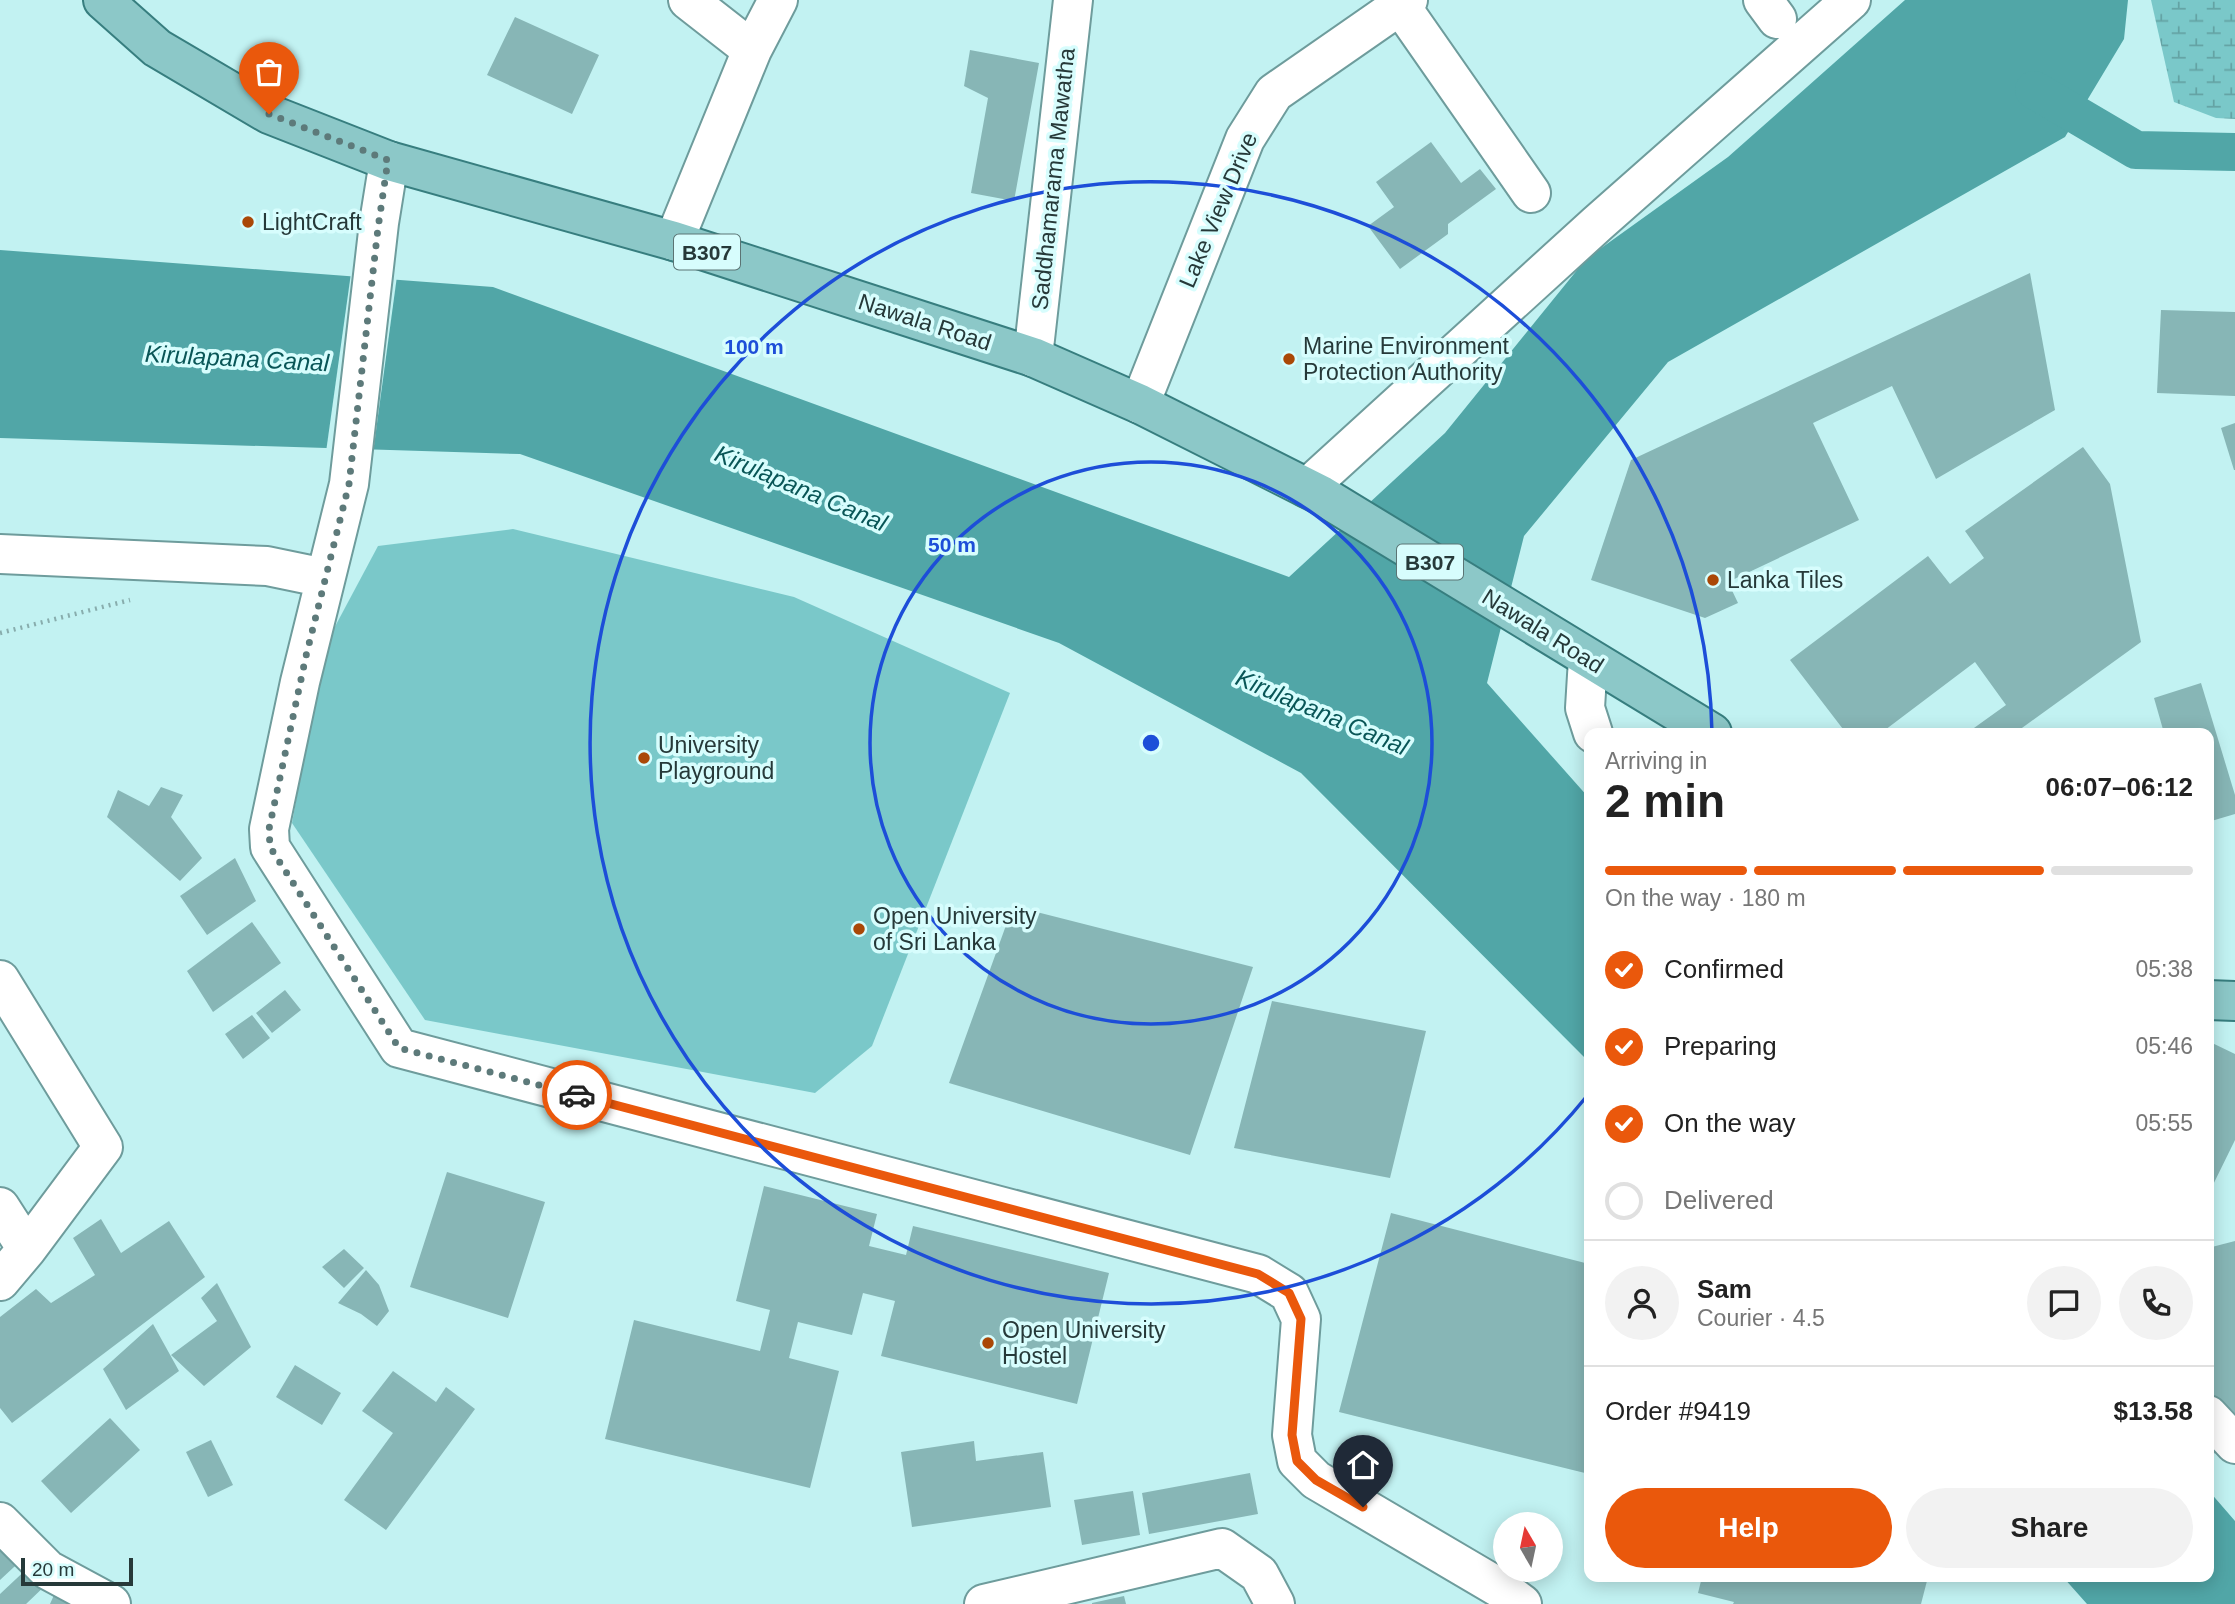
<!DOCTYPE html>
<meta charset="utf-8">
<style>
body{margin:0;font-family:Helvetica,sans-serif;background:#f2f2f2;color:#222;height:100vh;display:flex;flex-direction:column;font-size:26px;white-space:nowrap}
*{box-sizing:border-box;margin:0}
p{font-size:23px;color:#767676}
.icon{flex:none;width:38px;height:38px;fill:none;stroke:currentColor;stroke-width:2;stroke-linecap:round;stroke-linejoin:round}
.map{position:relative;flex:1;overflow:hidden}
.details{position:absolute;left:1584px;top:728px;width:630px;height:854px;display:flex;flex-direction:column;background:#fff;border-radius:14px;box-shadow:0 4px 18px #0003}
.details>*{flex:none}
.needle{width:46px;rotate:351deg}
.fabs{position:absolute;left:1493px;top:1512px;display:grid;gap:14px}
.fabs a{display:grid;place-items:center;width:70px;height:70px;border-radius:50%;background:#fff;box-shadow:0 4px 18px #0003;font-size:35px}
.scale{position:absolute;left:21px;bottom:18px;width:112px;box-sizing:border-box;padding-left:7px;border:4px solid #263939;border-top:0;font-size:19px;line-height:24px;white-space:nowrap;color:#263939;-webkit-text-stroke:5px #d7fdfd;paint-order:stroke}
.pin{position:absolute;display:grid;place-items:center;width:60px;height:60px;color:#fff;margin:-72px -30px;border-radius:50% 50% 50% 0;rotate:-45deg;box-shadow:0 0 7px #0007}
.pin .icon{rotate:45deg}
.courier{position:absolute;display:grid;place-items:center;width:70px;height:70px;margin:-35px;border:5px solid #ea580c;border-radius:50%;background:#fff;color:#222;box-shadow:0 2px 9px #0007}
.head em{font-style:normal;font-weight:800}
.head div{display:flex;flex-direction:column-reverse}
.head{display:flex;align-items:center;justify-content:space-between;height:119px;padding:0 21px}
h1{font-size:46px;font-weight:800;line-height:52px}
.bar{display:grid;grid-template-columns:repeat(4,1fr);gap:10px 7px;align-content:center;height:84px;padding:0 21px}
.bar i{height:9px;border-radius:5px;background:#e0e0e0}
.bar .current{background:#ea580c}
.bar p{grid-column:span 4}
.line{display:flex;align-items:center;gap:18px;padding:0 21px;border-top:2px solid #e0e0e0}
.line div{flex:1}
.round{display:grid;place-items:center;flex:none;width:74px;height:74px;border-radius:37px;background:#f2f2f2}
ol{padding:0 21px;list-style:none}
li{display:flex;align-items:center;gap:21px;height:77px}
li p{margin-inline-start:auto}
li .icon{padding:7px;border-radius:50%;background:#ea580c;color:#fff;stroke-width:4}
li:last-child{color:#767676}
li i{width:38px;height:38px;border:4px solid #e0e0e0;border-radius:50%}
.primary-button{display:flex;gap:14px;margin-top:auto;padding:14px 21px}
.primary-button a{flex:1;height:80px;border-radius:42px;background:#ea580c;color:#fff;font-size:28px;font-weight:800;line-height:80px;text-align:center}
.primary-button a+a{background:#f2f2f2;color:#222}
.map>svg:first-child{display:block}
.green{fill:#7ac8c9}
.wetland{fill:url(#wetland-marsh)}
.water{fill:#51a6a7}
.pier{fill:#c2f2f2}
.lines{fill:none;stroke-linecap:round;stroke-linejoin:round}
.canal{stroke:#51a6a7;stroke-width:38}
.building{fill:#87b6b6}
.minor-casing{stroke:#6e9c9c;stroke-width:42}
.major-casing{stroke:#377e7f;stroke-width:42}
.path{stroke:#88adad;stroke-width:4.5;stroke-dasharray:2 5;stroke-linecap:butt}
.minor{stroke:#fff;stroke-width:38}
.major{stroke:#8cc8c8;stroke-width:38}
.done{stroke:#5d7a7a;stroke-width:7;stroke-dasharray:0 12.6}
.route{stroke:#ea580c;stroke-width:9}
.ring{fill:none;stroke:#1d4ed8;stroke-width:3.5}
.poi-dot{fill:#aa4807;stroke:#d7fdfd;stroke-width:2.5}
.labels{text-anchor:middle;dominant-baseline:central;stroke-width:7;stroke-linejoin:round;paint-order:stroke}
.shield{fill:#d7fdfd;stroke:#5b7474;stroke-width:2}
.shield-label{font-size:21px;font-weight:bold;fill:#263939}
.street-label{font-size:23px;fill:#263939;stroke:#d7fdfd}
.poi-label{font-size:23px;fill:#263939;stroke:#d7fdfd;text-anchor:start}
.water-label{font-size:24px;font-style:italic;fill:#095657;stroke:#d7fdfd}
.centre{fill:#1d4ed8;stroke:#d7fdfd;stroke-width:3.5}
.ring-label{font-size:21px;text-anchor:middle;font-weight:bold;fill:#1d4ed8;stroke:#d7fdfd;stroke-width:7;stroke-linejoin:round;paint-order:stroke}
</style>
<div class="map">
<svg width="2235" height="1604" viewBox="0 0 2235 1604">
<defs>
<pattern id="wetland-marsh" width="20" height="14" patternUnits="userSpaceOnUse" patternTransform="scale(1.75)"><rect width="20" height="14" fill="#7ac8c9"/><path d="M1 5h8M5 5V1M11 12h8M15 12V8" fill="none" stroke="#64a3a4"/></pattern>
</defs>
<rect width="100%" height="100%" fill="#c2f2f2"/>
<path class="green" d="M 513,529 L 794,597 L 1010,693 L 872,1046 L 815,1093 L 425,1020 L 292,823 L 323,649 L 378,546 Z"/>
<path class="wetland" d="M 2151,0 L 2235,0 L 2235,119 L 2216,118 L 2174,102 Z"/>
<path class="water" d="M 1905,0 L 2128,0 L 2124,39 L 2065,137 L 1668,362 L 1524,536 L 1487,683 L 1589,798 L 1589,1062 L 1301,773 L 1059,643 L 520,454 L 0,438 L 0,250 L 493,287 L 1289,577 L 1445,433 L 1586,259 L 1728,157 Z
M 2209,1491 L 2235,1521 L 2235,1604 L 2087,1604 L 2063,1577 L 2208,1577 Z"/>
<path class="pier" d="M 351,273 L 397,276 L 373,453 L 326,452 Z"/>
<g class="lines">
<path class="canal" d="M 2034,90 L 2136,150 L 2235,152"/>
</g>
<path class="building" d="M 515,17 L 599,55 L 572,114 L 487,75 Z
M 970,50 L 1039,63 L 1014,201 L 971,193 L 988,98 L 964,86 Z
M 1431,142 L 1461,183 L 1480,169 L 1496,189 L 1448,224 L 1448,234 L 1400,269 L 1368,226 L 1394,207 L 1376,182 Z
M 2030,273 L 2055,410 L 1936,479 L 1892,386 L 1813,423 L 1859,520 L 1728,582 L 1738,603 L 1705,618 L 1591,580 L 1631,460 Z
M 2161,310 L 2235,312 L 2235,396 L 2157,393 Z
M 2235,423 L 2235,470 L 2234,470 L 2221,428 Z
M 2083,447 L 2110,484 L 2141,642 L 2015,733 L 1967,733 L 2006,705 L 1975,662 L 1881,733 L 1846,733 L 1790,660 L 1928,556 L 1950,584 L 1984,558 L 1965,531 Z
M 2201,683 L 2235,795 L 2235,814 L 2208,822 L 2208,733 L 2164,733 L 2154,698 Z
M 161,787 L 183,795 L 171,817 L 202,858 L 180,881 L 107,817 L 118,790 L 149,806 Z
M 235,858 L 256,901 L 207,935 L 180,896 Z
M 1013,906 L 1253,967 L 1190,1155 L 949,1083 Z
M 252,922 L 281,963 L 213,1012 L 187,971 Z
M 285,990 L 301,1010 L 272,1033 L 256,1013 Z
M 1272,1001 L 1426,1031 L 1390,1178 L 1234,1148 Z
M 252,1015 L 270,1038 L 243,1059 L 225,1034 Z
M 2208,1041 L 2235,1054 L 2235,1140 L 2208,1195 Z
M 447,1172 L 545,1202 L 508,1318 L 410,1287 Z
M 764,1186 L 877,1214 L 869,1246 L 906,1255 L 913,1226 L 1109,1273 L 1077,1404 L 881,1356 L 895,1301 L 863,1293 L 852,1335 L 798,1322 L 789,1358 L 839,1371 L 810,1488 L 605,1439 L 634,1320 L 760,1351 L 770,1310 L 736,1301 Z
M 1391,1213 L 1589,1264 L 1589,1474 L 1339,1412 Z
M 101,1219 L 121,1253 L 169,1221 L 205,1277 L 12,1423 L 0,1408 L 0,1317 L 36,1289 L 51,1303 L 95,1275 L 73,1238 Z
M 2235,1241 L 2235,1445 L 2208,1456 L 2208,1248 Z
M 344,1249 L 364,1268 L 344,1288 L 322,1267 Z
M 366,1270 L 379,1285 L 389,1311 L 377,1326 L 361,1314 L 338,1303 Z
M 217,1283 L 251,1347 L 204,1386 L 171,1355 L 217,1321 L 201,1298 Z
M 153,1324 L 179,1371 L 126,1410 L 103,1369 Z
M 295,1365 L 341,1393 L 322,1425 L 276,1397 Z
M 393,1371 L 436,1402 L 446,1387 L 475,1409 L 386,1530 L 344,1500 L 393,1433 L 362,1411 Z
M 110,1418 L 140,1450 L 71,1513 L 41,1481 Z
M 211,1440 L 233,1485 L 208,1497 L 186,1452 Z
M 974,1441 L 976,1461 L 1043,1452 L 1051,1507 L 912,1527 L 901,1452 Z
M 1250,1473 L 1258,1514 L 1149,1534 L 1142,1493 Z
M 1133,1491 L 1140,1535 L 1082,1545 L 1074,1500 Z
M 0,1547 L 28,1554 L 0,1580 Z
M 32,1564 L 49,1582 L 26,1604 L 0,1604 L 0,1594 Z
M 1702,1577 L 1928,1577 L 1921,1604 L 1733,1604 L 1734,1602 L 1698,1593 Z
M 54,1595 L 77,1604 L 50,1604 Z
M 1124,1596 L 1126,1604 L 1092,1604 L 1092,1603 Z"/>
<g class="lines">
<defs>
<path id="minor" d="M 688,0 L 752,50
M 1763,0 L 1777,19
M 1400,5 L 1531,193
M 389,161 L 379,223 L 349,484 L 300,682 L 269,829 L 270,847 L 399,1048 L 1258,1274 L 1289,1293 L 1301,1319 L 1292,1435 L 1297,1461 L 1316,1480 L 1503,1590 L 1522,1604
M 674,241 L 752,50 L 778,0
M 1033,357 L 1073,0
M 1140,404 L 1245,139 L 1274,93 L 1408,0
M 1307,488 L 1597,224 L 1851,0
M 0,554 L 267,566 L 325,578
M 1588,659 L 1585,708 L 1593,733
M 0,980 L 103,1147 L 27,1249
M 0,1207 L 27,1249 L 0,1281
M 2208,1415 L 2235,1444
M 0,1522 L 48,1570 L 111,1604
M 984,1604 L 1222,1548 L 1259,1574 L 1275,1604"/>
<path id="major" d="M 103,0 L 157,48 L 269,114 L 389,161 L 674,241 L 1033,357 L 1140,404 L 1321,495 L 1712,733
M 2208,1000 L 2235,1001"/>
</defs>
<use href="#minor" class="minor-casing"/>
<use href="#major" class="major-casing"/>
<path class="path" d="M 0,633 L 130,600"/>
<use href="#minor" class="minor"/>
<use href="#major" class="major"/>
</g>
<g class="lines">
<path class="done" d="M 269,114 L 388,160 L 378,228 L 349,484 L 306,656 L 269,829 L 270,847 L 399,1048 L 577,1095"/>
<path class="route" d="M 577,1095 L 1258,1274 L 1289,1293 L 1301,1319 L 1292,1435 L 1297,1461 L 1316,1480 L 1363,1507"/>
</g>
<g class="ring">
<circle cx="1151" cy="743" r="281"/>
<path d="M1587 1096A561 561 0 1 1 1712 733"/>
</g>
<g class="poi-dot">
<circle cx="248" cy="222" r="7"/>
<circle cx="1289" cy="359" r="7"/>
<circle cx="1713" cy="580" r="7"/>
<circle cx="644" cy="758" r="7"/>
<circle cx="859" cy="929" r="7"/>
<circle cx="988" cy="1343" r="7"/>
</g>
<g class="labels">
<g class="shield">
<rect x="674" y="234.5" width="66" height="35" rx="5"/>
<rect x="1397" y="544.5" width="66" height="35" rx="5"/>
</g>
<g class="shield-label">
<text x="707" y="252">B307</text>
<text x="1430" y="562">B307</text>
</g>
<g class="street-label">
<text transform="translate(1053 179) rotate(-84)">Saddhamarama Mawatha</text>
<text transform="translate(1218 210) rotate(-67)">Lake View Drive</text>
<text transform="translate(925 322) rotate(18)">Nawala Road</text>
<text transform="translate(1543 631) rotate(32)">Nawala Road</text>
</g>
<g class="poi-label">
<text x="262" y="222">LightCraft</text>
<text x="1303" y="346">Marine Environment<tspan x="1303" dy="26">Protection Authority</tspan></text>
<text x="1727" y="580">Lanka Tiles</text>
<text x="658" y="745">University<tspan x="658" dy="26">Playground</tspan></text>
<text x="873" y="916">Open University<tspan x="873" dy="26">of Sri Lanka</tspan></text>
<text x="1002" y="1330">Open University<tspan x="1002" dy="26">Hostel</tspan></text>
</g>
<g class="water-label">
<text transform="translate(237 358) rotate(3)">Kirulapana Canal</text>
<text transform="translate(801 488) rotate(23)">Kirulapana Canal</text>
<text transform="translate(1322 712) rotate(23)">Kirulapana Canal</text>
</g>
</g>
<circle cx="1151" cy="743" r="10" class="centre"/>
<g class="ring-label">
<text x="754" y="354">100 m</text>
<text x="952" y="552">50 m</text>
</g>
</svg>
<div class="fabs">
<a><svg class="needle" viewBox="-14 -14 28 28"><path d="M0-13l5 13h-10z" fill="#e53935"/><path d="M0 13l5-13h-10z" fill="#767676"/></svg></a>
</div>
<div class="scale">20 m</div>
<div class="pin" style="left:269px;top:114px;background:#ea580c"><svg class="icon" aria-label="bag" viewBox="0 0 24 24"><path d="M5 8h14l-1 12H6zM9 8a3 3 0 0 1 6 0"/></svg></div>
<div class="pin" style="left:1363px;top:1507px;background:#1f2937"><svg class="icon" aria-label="home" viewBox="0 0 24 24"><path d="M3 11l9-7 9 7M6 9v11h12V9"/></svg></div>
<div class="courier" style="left:577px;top:1095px"><svg class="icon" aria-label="car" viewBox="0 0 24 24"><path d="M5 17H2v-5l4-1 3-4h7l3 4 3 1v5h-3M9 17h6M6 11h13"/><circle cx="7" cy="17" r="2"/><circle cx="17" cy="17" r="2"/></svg></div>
<section class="details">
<div class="head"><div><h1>2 min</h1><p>Arriving in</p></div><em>06:07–06:12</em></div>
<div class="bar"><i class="current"></i><i class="current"></i><i class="current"></i><i></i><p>On the way · 180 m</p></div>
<ol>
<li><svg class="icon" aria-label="check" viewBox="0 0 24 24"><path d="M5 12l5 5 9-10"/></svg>Confirmed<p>05:38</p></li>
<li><svg class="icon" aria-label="check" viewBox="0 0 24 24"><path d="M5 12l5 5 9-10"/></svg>Preparing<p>05:46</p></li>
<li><svg class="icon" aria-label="check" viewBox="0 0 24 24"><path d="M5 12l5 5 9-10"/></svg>On the way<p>05:55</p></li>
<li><i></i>Delivered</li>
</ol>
<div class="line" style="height:126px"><a class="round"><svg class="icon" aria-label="person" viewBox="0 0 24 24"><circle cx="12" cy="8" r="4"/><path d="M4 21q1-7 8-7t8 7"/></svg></a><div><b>Sam</b><p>Courier · 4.5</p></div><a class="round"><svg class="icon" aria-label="chat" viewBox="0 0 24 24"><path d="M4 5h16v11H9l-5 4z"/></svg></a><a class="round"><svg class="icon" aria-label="phone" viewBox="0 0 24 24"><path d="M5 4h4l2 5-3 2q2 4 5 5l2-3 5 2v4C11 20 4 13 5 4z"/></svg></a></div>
<div class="line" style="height:91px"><div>Order #9419</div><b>$13.58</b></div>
<div class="primary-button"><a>Help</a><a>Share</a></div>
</section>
</div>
